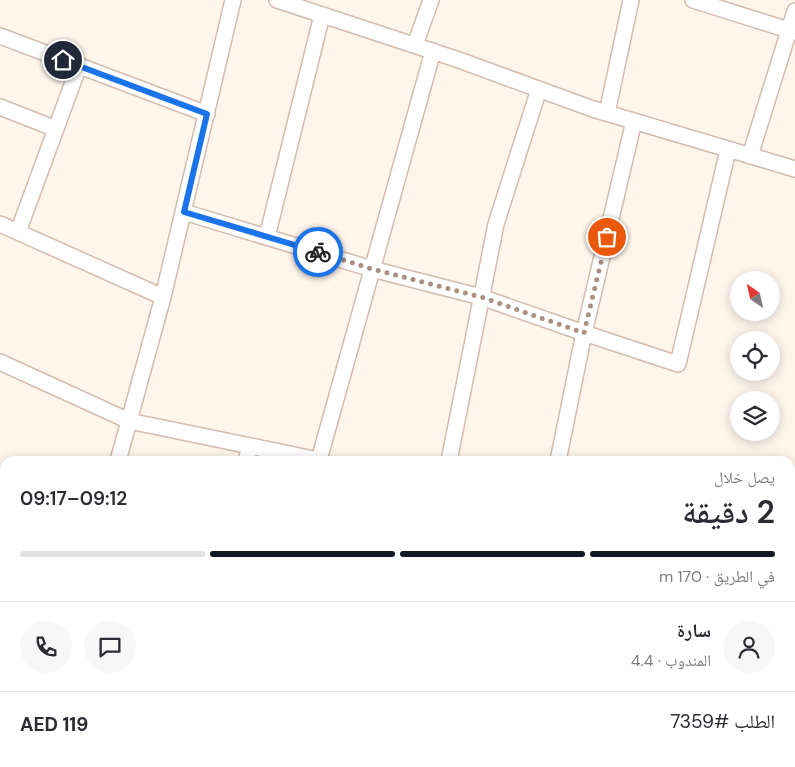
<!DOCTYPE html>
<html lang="ar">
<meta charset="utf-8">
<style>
body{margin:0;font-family:"DM Sans","Noto Naskh Arabic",sans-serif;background:#f7f7f7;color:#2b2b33;direction:rtl;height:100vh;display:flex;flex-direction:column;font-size:19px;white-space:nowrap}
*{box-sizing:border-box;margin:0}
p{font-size:16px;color:#7c7c81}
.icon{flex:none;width:28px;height:28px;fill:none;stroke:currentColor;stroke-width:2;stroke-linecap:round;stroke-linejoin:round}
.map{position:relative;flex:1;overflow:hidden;direction:ltr}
.drawer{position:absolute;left:0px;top:456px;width:795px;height:311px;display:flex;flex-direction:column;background:#fff;border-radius:15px 15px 0 0;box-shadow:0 2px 12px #0003;direction:rtl}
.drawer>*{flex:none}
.needle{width:32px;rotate:326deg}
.buttons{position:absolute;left:730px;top:271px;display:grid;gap:10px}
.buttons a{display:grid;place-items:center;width:50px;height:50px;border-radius:50%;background:#fff;box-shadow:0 2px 12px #0003;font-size:25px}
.pin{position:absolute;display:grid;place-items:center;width:42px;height:42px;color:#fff;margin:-21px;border:2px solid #fff;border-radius:50%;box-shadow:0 1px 5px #0007}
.courier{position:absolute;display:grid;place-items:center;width:50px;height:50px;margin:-25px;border:4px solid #1a73e8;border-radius:50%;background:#fff;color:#222;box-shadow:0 1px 6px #0007}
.overview em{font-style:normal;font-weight:600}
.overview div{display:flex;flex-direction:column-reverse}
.overview{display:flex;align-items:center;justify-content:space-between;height:85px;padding:0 20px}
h1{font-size:32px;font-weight:600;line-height:38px}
.bar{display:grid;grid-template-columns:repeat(4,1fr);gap:8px 5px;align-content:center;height:60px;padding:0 20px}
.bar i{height:6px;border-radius:4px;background:#e1e1e2}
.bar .active{background:#111827}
.bar p{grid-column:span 4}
.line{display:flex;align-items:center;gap:12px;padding:0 20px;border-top:1px solid #e1e1e2}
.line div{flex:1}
.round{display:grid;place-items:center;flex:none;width:52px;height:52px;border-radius:26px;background:#f7f7f7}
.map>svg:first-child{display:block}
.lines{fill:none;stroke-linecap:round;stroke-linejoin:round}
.street-casing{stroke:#d3bcae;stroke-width:18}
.secondary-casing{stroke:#d8beae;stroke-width:24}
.street{stroke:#fff;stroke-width:15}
.secondary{stroke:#fff;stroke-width:21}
.done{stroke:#aa9082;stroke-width:5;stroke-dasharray:0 9}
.route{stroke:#1a73e8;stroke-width:6}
</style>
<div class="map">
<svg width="795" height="767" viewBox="0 0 795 767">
<rect width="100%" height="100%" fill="#fef5eb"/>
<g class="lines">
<defs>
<path id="street" d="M 277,0 L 459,60 L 593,109 L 795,169
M 693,0 L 795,32
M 0,36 L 207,114
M 415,45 L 431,0
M 0,107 L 56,129
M 607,113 L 631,0
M 750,156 L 795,11
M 184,212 L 372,269 L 481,297 L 584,333 L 678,364 L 728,150
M 0,224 L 163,297
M 18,232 L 79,66
M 267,237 L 322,15
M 0,362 L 129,421 L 323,461
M 319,460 L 433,51
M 118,461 L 163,297 L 233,0
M 246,461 L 250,446
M 449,461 L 496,224 L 539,89
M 558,461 L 584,333 L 634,121
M 790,547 L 795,548
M 790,728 L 795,730
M 490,762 L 503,767
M 151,767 L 153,762
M 351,767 L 353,762
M 470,767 L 473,762
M 644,767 L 645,762"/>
<path id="secondary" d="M 0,680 L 5,685
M 80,762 L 85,767"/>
</defs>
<use href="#street" class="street-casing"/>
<use href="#secondary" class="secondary-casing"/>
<use href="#street" class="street"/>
<use href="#secondary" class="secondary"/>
</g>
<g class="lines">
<path class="done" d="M 318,252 L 372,269 L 481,297 L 584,333 L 607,237"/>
<path class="route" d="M 63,60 L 207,114 L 184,212 L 318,252"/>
</g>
</svg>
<div class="buttons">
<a><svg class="needle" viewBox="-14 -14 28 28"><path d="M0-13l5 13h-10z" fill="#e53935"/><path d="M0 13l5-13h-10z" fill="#7c7c81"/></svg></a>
<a><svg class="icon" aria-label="locate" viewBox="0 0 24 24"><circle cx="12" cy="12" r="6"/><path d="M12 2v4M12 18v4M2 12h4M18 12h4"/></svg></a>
<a><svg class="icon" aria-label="layers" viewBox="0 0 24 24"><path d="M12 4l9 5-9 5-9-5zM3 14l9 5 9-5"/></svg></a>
</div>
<div class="pin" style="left:607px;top:237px;background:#ea580c"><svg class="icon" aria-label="bag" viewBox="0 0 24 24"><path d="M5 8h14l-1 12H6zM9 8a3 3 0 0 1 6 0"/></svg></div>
<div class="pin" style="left:63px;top:60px;background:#1f2937"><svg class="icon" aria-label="home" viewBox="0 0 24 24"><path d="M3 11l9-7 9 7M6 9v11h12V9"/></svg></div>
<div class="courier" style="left:318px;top:252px"><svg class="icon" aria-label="bike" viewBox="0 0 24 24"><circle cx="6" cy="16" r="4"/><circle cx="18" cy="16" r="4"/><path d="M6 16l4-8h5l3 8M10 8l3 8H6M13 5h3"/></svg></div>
<section class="drawer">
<div class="overview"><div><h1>2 دقيقة</h1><p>يصل خلال</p></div><em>09:12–09:17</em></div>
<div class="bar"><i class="active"></i><i class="active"></i><i class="active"></i><i></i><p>في الطريق · 170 m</p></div>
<div class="line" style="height:90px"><a class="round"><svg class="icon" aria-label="person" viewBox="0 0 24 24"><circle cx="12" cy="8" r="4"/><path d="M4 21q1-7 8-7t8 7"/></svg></a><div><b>سارة</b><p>المندوب · 4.4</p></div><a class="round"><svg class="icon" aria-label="chat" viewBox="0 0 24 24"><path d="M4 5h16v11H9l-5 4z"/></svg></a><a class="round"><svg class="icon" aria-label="phone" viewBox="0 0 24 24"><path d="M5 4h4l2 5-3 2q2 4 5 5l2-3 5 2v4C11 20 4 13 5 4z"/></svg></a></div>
<div class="line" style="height:65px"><div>الطلب #7359</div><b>AED 119</b></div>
</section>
</div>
